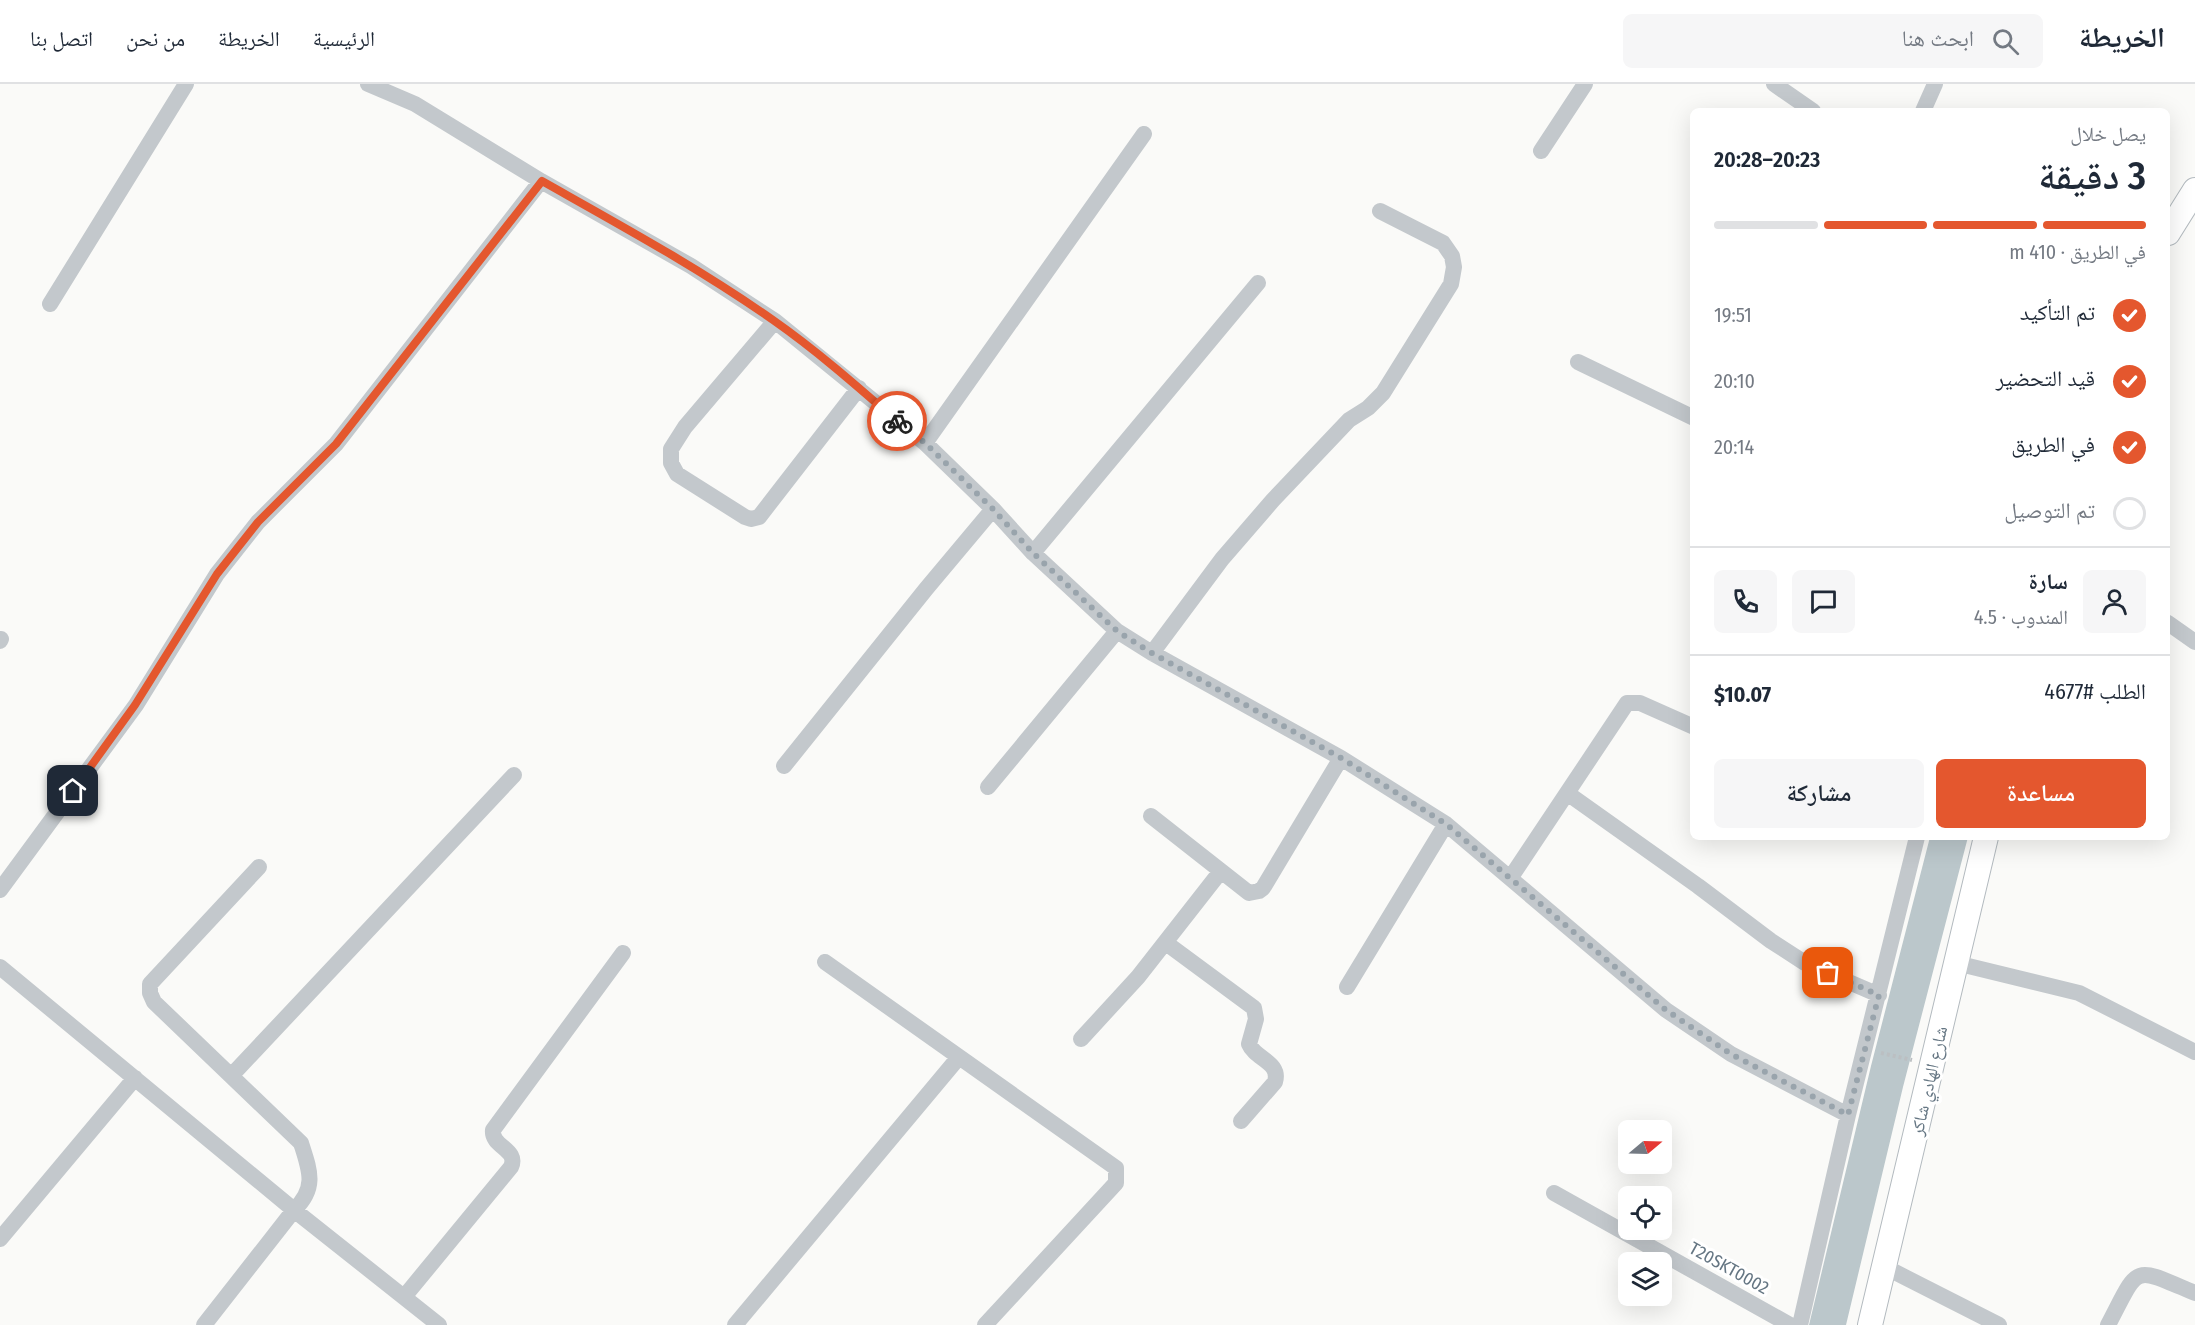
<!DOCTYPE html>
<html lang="ar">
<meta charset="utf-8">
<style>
body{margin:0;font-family:"Fira Sans Condensed","Noto Naskh Arabic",sans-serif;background:#f6f6f7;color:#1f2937;direction:rtl;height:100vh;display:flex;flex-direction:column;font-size:22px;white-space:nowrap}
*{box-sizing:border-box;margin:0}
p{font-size:20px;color:#747a83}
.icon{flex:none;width:33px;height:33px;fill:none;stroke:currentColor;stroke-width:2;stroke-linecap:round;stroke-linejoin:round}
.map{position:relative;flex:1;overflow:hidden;direction:ltr}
.details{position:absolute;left:1690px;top:24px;width:480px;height:732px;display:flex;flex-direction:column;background:#fff;border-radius:9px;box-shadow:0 6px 24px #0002;direction:rtl}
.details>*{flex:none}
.needle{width:39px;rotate:71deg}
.buttons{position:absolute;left:1618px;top:1036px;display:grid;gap:12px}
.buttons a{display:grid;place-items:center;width:54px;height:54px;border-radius:9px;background:#fff;box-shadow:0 6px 24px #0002;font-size:30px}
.pin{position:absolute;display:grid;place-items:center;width:51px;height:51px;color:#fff;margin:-26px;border-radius:12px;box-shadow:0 3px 9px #0006}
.courier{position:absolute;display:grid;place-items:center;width:60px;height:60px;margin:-30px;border:4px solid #e4572e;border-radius:50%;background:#fff;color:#222;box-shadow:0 2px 8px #0007}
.headline em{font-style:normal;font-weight:600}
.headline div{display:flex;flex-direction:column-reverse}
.headline{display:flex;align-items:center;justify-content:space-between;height:102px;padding:0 24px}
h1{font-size:39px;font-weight:600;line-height:45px}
.bar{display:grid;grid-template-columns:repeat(4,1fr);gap:9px 6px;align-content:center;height:72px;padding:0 24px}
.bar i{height:8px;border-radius:4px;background:#e0e1e3}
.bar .on{background:#e4572e}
.bar p{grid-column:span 4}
.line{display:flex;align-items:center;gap:15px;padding:0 24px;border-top:2px solid #e0e1e3}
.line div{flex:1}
.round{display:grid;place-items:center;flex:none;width:63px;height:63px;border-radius:9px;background:#f6f6f7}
ol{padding:0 24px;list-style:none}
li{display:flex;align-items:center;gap:18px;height:66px}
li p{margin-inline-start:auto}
li .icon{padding:6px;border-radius:50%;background:#e4572e;color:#fff;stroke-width:4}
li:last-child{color:#747a83}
li i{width:33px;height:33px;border:3px solid #e0e1e3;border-radius:50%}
.action{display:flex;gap:12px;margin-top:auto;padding:12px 24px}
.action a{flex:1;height:69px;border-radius:9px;background:#e4572e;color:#fff;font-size:24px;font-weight:600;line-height:69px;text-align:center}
.action a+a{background:#f6f6f7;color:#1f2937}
header{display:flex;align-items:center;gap:36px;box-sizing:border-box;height:84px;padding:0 30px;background:#fff;border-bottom:2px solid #e0e1e3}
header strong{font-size:28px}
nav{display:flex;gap:33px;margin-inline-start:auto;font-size:21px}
.search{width:420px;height:54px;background:#f6f6f7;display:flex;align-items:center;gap:15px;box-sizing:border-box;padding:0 21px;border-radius:9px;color:#747a83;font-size:22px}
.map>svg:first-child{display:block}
.water{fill:#bbc7cb}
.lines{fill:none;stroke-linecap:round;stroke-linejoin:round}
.secondary-casing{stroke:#b3babf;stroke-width:26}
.path{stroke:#bbbfc2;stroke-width:4;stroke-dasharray:3 3;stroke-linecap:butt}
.minor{stroke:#c3c8cc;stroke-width:16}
.secondary{stroke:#fff;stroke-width:24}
.done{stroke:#99a4ac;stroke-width:6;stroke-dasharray:0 10.8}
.route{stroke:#e4572e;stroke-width:8}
.labels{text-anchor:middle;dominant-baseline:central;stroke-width:6;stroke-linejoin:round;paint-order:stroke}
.street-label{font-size:18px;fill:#657683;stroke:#fff}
</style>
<header>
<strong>الخريطة</strong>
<div class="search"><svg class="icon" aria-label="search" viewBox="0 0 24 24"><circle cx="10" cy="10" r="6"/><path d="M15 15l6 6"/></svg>ابحث هنا</div>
<nav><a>الرئيسية</a><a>الخريطة</a><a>من نحن</a><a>اتصل بنا</a></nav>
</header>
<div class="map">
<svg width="2195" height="1241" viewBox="0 0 2195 1241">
<rect width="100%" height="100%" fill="#fafaf8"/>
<path class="water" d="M 1930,753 L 1968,753 L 1903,1003 L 1846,1241 L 1809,1241 L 1871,982 Z"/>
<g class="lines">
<defs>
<path id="secondary" d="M 2168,149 L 2195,106
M 1870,1241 L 1986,753"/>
</defs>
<use href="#secondary" class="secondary-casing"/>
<path class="path" d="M 1881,969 L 1912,976"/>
<path class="minor" d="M 368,0 L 415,20 L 541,97 L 691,182 L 775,237 L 925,359 L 993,425 L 1033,469 L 1117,547 L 1152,569 L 1341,674 L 1446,740 L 1666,926 L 1731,970 L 1848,1031
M 1774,0 L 1813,27
M 1923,27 L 1935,0
M 1541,67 L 1585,0
M 50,220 L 186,0
M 775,237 L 685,343 L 671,365 L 671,379 L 677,390 L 745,433 L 751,435 L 759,433 L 859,304
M 1578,278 L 1694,334
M 925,359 L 1144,50
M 1033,469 L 1258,199
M 2168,539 L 2195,558
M 0,557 L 1,555
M 1152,569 L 1222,475 L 1273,416 L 1349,336 L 1368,324 L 1383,309 L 1451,200 L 1454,183 L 1452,172 L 1443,159 L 1380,127
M 784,682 L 926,505 L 993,425
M 988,703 L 1117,547
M 1567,709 L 1698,802 L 1771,857 L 1805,879 L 1879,911
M 1151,732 L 1249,809 L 1259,807 L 1263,804 L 1341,674
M 1511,793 L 1627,619 L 1640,619 L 1694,643
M 0,806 L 136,621 L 217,490 L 258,438 L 336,360 L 541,97
M 1166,859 L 1254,924 L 1256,935 L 1249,960 C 1255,975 1281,978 1275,998 L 1241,1037
M 825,878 L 1116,1084 L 1116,1099 L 985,1241
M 1956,879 L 2079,909 L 2195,968
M 0,883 L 294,1126 L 439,1241
M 1347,903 L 1446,740
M 1081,955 L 1138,893 L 1221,787
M 231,992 L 514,691
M 1554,1109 L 1790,1241
M 0,1155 L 135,994
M 1885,1183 L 1999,1241
M 404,1213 L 511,1083 C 519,1065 491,1063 493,1046 L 623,869
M 204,1241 L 294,1126 C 317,1104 310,1087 301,1059 L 154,918 L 150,909 L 150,900 L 259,783
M 735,1241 L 959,973
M 1800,1241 L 1848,1031 L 1917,753
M 2108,1241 C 2140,1180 2131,1182 2195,1209"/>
<use href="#secondary" class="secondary"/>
</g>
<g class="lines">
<path class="done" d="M 897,337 L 925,359 L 993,425 L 1033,469 L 1117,547 L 1152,569 L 1341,674 L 1446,740 L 1666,926 L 1731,970 L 1848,1031 L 1879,911 L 1828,889"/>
<path class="route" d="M 73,707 L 135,621 L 217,490 L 258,438 L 336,360 L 542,97 C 620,141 699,184 773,236 C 816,266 857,302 897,337"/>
</g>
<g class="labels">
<g class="street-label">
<text transform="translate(1929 997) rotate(-77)">شارع الهادي شاكر</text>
<text transform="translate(1729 1184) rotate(29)">T20SKT0002</text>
</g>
</g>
</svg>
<div class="buttons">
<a><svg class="needle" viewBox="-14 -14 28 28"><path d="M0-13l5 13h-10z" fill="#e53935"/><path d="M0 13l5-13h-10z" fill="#747a83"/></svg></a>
<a><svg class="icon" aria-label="locate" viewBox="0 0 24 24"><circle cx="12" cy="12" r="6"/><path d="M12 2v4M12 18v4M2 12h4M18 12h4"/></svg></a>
<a><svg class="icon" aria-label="layers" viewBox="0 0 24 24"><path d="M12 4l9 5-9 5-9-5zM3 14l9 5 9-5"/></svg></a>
</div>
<div class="pin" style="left:1828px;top:889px;background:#ea580c"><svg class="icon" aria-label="bag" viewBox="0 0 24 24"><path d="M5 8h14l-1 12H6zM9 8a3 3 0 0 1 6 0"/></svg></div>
<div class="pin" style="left:73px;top:707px;background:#1f2937"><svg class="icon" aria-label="home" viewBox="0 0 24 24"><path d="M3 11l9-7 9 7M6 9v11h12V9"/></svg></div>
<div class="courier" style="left:897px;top:337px"><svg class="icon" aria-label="bike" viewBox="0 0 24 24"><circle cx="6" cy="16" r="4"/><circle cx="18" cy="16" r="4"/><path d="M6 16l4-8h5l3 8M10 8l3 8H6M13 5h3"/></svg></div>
<section class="details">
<div class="headline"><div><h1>3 دقيقة</h1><p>يصل خلال</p></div><em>20:23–20:28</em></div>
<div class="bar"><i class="on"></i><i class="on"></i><i class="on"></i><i></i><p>في الطريق · 410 m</p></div>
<ol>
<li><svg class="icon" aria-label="check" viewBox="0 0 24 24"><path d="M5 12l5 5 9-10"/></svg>تم التأكيد<p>19:51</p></li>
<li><svg class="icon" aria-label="check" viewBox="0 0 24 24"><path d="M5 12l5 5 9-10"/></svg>قيد التحضير<p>20:10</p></li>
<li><svg class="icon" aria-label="check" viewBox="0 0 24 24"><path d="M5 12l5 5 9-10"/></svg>في الطريق<p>20:14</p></li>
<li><i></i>تم التوصيل</li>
</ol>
<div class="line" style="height:108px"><a class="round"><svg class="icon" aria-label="person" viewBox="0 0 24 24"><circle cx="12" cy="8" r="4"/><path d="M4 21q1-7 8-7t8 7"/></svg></a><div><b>سارة</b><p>المندوب · 4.5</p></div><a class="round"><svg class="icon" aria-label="chat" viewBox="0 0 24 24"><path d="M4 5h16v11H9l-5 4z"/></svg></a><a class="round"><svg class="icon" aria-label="phone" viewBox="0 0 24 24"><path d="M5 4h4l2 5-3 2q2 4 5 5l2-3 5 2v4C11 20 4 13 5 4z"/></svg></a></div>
<div class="line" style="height:78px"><div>الطلب #4677</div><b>$10.07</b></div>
<div class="action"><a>مساعدة</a><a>مشاركة</a></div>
</section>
</div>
